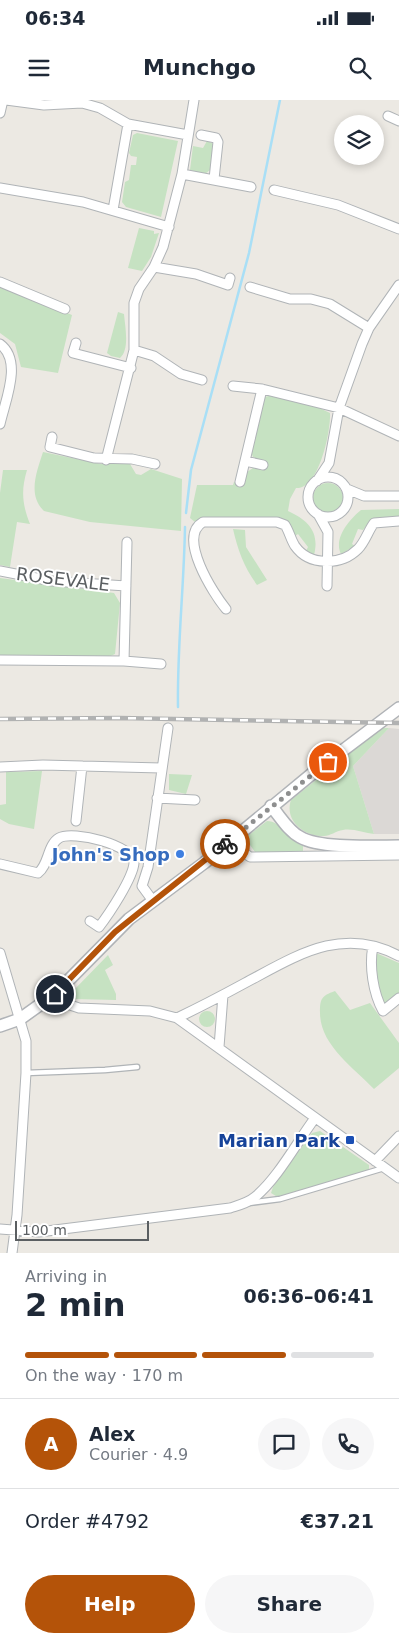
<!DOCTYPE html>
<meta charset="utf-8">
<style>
body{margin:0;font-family:"DejaVu Sans",sans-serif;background:#f6f6f7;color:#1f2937;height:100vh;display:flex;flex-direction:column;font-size:19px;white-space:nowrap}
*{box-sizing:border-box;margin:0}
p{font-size:16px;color:#747a83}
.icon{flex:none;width:28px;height:28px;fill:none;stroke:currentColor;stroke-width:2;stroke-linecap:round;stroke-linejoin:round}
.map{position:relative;height:1153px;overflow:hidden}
.details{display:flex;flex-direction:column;background:#fff;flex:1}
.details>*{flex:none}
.tools{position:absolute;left:334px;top:15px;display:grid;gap:10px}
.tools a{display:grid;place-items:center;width:50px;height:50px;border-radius:50%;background:#fff;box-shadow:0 2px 8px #0003;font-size:25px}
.scale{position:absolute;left:15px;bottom:12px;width:134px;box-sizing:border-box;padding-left:5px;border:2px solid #5b5f62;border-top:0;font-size:14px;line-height:18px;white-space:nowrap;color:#5b5f62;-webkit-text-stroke:4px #fff;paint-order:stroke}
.pin{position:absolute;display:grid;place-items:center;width:42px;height:42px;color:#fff;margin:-21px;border:2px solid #fff;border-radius:50%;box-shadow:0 1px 5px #0007}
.courier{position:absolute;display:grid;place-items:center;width:50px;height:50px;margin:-25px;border:4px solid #b45309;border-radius:50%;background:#fff;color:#222;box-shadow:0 1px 6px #0007}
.overview em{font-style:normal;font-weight:700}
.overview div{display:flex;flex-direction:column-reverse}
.overview{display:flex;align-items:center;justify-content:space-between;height:85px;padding:0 25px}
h1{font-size:32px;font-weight:700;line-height:38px}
.bar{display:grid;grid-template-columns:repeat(4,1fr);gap:8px 5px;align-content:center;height:60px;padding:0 25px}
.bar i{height:6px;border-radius:4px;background:#e0e1e3}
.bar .current{background:#b45309}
.bar p{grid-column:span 4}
.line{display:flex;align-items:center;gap:12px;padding:0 25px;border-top:1px solid #e0e1e3}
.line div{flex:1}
.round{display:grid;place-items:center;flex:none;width:52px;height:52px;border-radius:26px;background:#f6f6f7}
.cta{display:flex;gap:10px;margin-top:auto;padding:10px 25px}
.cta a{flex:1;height:58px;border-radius:30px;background:#b45309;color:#fff;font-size:20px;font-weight:700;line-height:58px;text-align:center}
.cta a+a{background:#f6f6f7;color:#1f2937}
.status{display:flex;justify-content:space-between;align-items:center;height:35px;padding:0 25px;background:#fff;direction:ltr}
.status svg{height:14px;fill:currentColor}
header{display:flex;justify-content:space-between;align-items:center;height:65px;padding:0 25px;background:#fff;font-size:22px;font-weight:700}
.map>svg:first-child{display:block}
.industrial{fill:#dbd8d5}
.green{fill:#c6e2c2}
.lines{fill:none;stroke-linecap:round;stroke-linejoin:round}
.stream{stroke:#a9dff6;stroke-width:2.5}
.lane-casing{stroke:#b0b4b7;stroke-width:7}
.street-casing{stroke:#b0b4b7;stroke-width:11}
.secondary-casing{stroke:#b0b3b7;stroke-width:14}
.lane{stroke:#fff;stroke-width:4.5}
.street{stroke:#fff;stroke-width:9}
.secondary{stroke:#fff;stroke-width:11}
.rail-casing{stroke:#b1b2b2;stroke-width:4.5}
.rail{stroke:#fff;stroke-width:2.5;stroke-dasharray:8;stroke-linecap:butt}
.done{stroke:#8e8f8f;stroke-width:5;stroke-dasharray:0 9}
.route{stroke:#b45309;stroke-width:6}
.shop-dot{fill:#3f7fe0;stroke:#fff;stroke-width:2}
.transit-dot{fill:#1a4fb4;stroke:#fff;stroke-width:2}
.labels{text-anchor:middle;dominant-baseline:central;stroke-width:4;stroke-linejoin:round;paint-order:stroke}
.street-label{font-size:18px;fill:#5b5f62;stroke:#fff}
.shop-label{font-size:18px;font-weight:bold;fill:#366cbe;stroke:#fff;text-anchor:end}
.transit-label{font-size:18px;font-weight:bold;fill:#164399;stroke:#fff;text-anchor:end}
</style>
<div class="status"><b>06:34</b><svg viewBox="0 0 49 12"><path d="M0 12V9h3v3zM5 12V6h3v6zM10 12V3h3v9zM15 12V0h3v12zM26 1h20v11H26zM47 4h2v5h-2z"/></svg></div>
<header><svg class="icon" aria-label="menu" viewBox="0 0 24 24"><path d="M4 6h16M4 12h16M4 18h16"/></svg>Munchgo<svg class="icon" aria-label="search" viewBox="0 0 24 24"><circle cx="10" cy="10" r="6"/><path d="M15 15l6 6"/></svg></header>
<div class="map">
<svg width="399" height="1153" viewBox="0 0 399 1153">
<rect width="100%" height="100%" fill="#ece9e3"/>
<path class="industrial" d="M 389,628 L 399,629 L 399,734 L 374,734 L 353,666 Z"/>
<path class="green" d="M 137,33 L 178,41 L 161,117 L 126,107 L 122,102 L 125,82 L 129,80 L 131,65 L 136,65 L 137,57 L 131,56 L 129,53 L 133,35 Z
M 207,41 L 214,44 L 210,70 L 205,74 L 190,70 L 193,46 L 203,48 Z
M 139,128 L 154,131 L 154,134 L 159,133 L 151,157 L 142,171 L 128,168 Z
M 0,186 L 72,215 L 58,273 L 21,267 L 15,244 L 0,233 Z
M 118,212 L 124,214 C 125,226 130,250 120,258 L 111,256 L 107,253 Z
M 272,295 L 311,304 L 330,313 C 331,331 319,390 296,388 L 290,399 L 288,411 C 308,420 320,432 314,455 L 306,451 L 308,447 L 298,434 L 295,436 L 282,419 L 200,419 L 195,422 L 190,418 L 197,385 L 233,385 L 234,382 L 243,384 L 247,372 L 253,368 L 263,368 L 264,362 L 253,357 L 251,352 L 262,302 L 265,297 Z
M 43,352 L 101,364 L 130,364 L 136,374 L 141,375 L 151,369 L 182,379 L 181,431 L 90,422 L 44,411 C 27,395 37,371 43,352 Z
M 3,370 L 27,370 C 21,390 22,404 30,424 L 17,422 L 10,467 L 0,465 L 0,393 Z
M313 398a15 15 0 1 1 30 0a15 15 0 1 1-30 0Z
M 399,409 L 399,418 C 383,418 372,416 363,430 L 358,429 L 352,444 L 355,446 L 341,454 C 333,438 350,419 361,410 Z
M 233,429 L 245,430 L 246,447 L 267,480 L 257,485 C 244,467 238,451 233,429 Z
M 0,478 L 114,493 L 120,503 L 115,554 L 106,558 L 24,555 L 0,556 Z
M 381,628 L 389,628 L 353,666 L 374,734 C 365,733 352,728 343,730 C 336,731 330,736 324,736 C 304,737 284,720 291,700 Z
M 42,671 L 34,729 L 9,724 L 0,719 L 0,705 L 6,704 L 6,672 Z
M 169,674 L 192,675 L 186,694 L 169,690 Z
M 267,721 C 281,721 289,740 303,746 L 303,752 L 255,752 L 245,738 Z
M 376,853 L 399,863 L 399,895 L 388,905 L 382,905 L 378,896 L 373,857 Z
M 108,855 L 113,865 L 105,870 L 116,894 L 116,900 L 73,899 L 73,891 Z
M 335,891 L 350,910 L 370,903 L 399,943 L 399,968 L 374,989 C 354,968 320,945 320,913 C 320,899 321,896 335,891 Z
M199 919a8 8 0 1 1 16 0a8 8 0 1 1-16 0Z
M 320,1031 L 369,1065 L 369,1071 L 279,1098 L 271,1093 L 273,1087 L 312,1033 Z"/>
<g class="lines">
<path class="stream" d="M 186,413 L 191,370 L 249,153 L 280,0
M 178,607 C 177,547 184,487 185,427"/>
<defs>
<path id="lane" d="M 26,973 L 105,970 L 137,967
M 249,1103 L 280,1099 L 384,1068"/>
<path id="street" d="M 6,0 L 44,5 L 82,3 L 100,8 L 128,24 L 188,35
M 0,13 L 3,0
M 388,16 L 399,21
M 201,35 L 216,38 L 218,42 L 214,79
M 182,74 L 251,87
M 0,88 L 83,102 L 169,127
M 274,90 L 338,105 L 399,129
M 113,110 L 128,24
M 154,167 L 196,174 L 228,185 L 230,178
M 0,182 L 65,209
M 250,187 L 290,199 L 311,199 L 330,204 L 369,228
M 76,243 L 73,253 L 131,268
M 0,244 C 23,261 5,301 0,324
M 134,250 L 154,256 L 181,274 L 202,280
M 233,286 L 262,289 L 339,308 L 399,336
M 52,337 L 50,347 L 94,358 L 132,359 L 155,364
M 106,360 L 134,250 L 134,203 L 139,189 L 154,167 L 163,147 L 182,74 L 194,0
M 245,361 L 263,365
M308 397a20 20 0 1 1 40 0a20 20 0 1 1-40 0Z
M 317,381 L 329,363 L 339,308 L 362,244 L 369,228 L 399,185
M 240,382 L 262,289
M 347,389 L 364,396 L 399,396
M 318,414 L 328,432 L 327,486
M 0,471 L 52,481 L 126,486
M 226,509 C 213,493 177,437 203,422 L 277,422 L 285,425 C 289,431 291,440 295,446 C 309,466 341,466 358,449 C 365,442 368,431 374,423 L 399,421
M 0,560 L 124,561 L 161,564
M 124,561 L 127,442
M 0,667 L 43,665 L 161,668
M 157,698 L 195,700
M 76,721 L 82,666
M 229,741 L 250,757 L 399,755
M 0,764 L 38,773 C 49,765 47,745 59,738 C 73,730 134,745 134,763 C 133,778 109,814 99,827 L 90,821
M 153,801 L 142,786 L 148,767 L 168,628
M 373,846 C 369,866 373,893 383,911 L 399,898
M 0,853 L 26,941 L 26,973 L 17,1115 L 12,1153
M 55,894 L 70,905 L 79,908 L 150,911 L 177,918 L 399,1078
M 177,918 C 200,907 223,895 245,883 C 296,856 342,825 399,856
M 219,947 L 223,895
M 375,1061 L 399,1036
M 0,1129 L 39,1132 L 230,1108 C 239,1105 248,1103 255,1097 C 278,1078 297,1042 315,1018"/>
<path id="secondary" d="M 271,706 C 280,716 288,731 300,737 C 320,749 375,746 399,746
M 0,926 L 20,919 L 55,894 L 129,819 L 204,763 L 313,673 L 399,608"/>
</defs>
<use href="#lane" class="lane-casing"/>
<use href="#street" class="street-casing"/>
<use href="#secondary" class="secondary-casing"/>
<use href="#lane" class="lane"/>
<use href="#street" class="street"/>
<use href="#secondary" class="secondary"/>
<defs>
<path id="rail" d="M 0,619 L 119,618 L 399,623"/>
</defs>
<use href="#rail" class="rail-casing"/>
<use href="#rail" class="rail"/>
</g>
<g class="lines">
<path class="done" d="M 225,744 L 328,662"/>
<path class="route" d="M 55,894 L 115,832 L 225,744"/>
</g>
<circle class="shop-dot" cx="180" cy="754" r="5"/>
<rect class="transit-dot" x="345" y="1035" width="10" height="10" rx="2.5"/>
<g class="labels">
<g class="street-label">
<text transform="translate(63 479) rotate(7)">ROSEVALE</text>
</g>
<g class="shop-label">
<text x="170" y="754">John's Shop</text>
</g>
<g class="transit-label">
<text x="340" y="1040">Marian Park</text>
</g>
</g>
</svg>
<div class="tools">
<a><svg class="icon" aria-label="layers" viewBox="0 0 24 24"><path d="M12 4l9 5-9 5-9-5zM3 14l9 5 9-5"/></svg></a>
</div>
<div class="scale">100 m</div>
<div class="pin" style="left:328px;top:662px;background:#ea580c"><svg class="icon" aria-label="bag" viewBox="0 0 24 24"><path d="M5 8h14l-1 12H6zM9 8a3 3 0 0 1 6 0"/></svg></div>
<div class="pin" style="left:55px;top:894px;background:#1f2937"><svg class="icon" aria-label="home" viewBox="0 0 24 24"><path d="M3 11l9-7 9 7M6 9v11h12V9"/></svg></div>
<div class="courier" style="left:225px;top:744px"><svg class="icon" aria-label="bike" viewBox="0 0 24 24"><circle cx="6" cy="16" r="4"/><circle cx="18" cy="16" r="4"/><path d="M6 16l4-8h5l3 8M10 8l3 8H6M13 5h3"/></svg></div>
</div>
<section class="details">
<div class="overview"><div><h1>2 min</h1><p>Arriving in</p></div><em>06:36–06:41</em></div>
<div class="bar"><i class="current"></i><i class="current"></i><i class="current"></i><i></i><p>On the way · 170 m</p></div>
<div class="line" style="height:90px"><b class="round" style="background:#b45309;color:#fff">A</b><div><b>Alex</b><p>Courier · 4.9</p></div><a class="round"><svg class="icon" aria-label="chat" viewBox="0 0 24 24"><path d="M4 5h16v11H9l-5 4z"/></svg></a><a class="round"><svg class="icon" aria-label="phone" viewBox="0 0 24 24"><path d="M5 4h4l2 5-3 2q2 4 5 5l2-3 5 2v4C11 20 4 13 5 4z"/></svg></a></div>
<div class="line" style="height:65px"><div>Order #4792</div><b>€37.21</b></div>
<div class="cta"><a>Help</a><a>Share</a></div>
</section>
